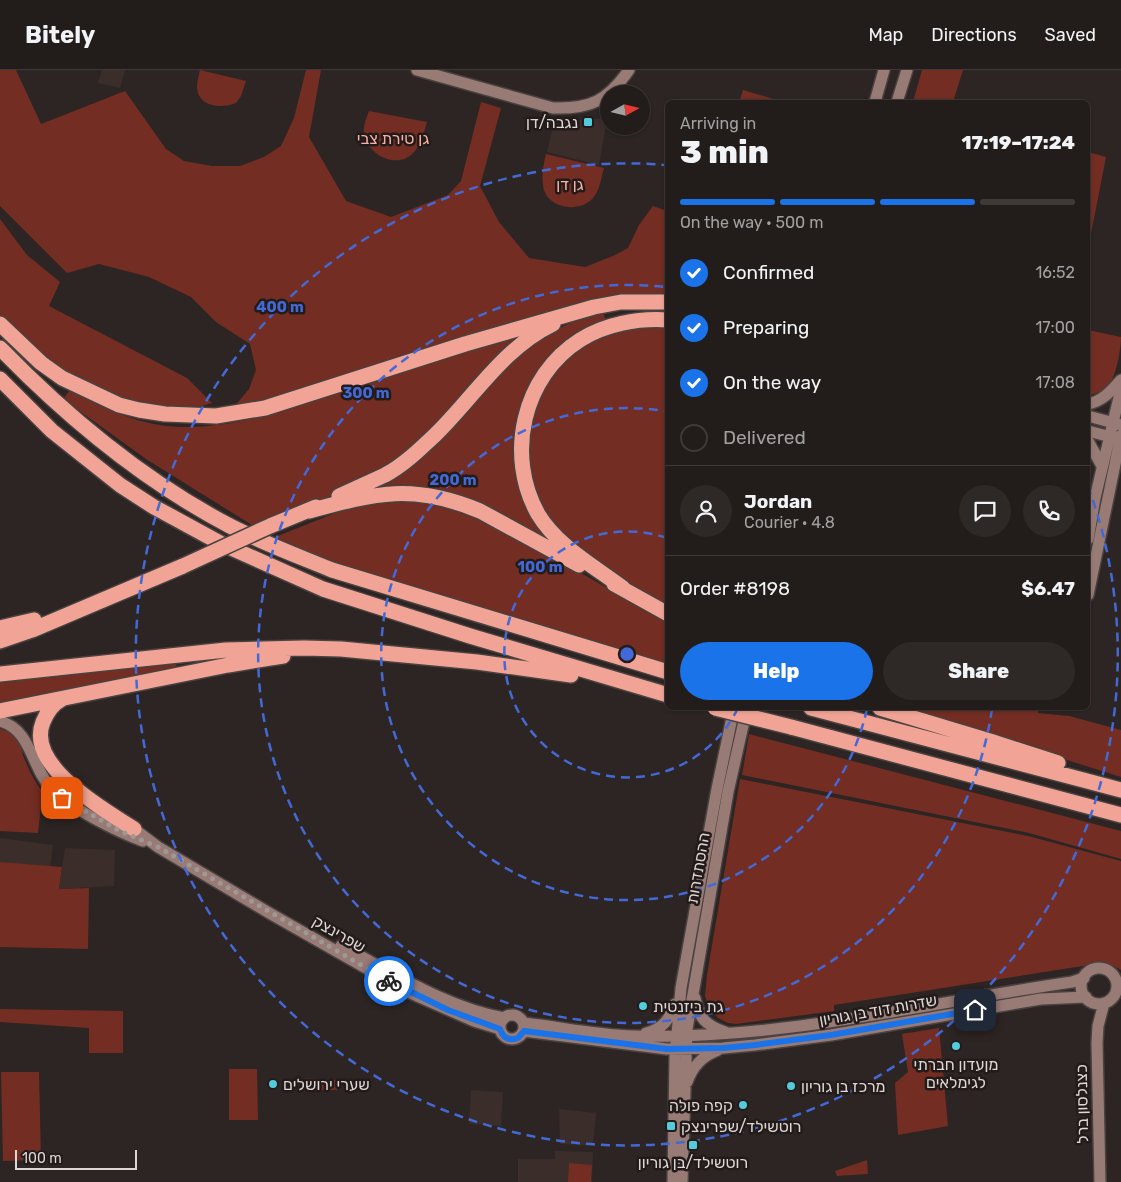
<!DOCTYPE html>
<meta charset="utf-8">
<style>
body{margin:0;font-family:Rubik,Heebo,sans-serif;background:#2e2927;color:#f1f3f6;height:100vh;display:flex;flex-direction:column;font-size:19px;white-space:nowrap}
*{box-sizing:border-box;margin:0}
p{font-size:16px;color:#a2a1a2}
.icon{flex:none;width:28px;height:28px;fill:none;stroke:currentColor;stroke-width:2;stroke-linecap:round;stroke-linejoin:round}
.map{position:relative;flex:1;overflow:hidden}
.panel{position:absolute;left:665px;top:30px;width:425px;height:610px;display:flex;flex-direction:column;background:#221c1a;border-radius:8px;box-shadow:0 1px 4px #0004,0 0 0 1px #3f3a39}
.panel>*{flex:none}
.needle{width:32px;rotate:82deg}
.buttons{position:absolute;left:600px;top:15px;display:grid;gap:10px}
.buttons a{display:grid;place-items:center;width:50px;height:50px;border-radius:50%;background:#221c1a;box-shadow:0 1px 4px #0004,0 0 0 1px #3f3a39;font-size:25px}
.scale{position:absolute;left:15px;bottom:12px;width:122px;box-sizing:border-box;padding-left:5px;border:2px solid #dcd6d5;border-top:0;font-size:14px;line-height:18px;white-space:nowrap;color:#dcd6d5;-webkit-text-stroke:4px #231b1a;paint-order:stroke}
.pin{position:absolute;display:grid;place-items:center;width:42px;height:42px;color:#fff;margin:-21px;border-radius:10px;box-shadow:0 2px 8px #0006}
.courier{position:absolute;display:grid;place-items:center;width:50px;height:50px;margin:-25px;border:4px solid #1a73e8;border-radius:50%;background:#fff;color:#222;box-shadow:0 1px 6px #0007}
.head em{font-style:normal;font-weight:800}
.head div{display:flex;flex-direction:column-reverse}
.head{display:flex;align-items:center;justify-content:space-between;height:85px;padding:0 15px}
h1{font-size:32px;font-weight:800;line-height:38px}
.bar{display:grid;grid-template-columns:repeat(4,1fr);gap:8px 5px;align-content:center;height:60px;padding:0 15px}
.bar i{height:6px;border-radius:4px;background:#3f3a39}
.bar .selected{background:#1a73e8}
.bar p{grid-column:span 4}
.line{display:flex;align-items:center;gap:12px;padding:0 15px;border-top:1px solid #3f3a39}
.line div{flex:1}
.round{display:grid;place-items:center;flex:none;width:52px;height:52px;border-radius:26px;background:#2e2927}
ol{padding:0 15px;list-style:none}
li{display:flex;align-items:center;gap:15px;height:55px}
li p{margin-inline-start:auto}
li .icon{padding:5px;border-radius:50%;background:#1a73e8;color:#fff;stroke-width:4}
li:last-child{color:#a2a1a2}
li i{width:28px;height:28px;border:2px solid #3f3a39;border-radius:50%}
.primary-button{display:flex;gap:10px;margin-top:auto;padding:10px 15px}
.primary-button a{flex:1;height:58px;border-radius:30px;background:#1a73e8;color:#fff;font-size:20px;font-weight:800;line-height:58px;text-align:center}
.primary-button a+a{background:#2e2927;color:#f1f3f6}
header{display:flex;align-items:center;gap:30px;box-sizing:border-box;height:70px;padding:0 25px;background:#221c1a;border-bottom:1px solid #3f3a39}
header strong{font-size:24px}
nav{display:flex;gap:28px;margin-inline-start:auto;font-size:18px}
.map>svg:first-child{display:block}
.built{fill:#3b2d2a}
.green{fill:#732d22}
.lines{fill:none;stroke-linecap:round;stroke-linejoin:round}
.secondary-casing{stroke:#494241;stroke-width:14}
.highway-casing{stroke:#494241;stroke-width:18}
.secondary{stroke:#997b76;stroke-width:11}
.highway{stroke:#f1a495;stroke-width:15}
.highway-bridge-casing{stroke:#494241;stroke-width:18;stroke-linecap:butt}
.highway-bridge{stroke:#f1a495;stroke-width:15}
.done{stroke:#9f9897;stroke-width:5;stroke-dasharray:0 9}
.route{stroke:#1a73e8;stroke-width:6}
.ring{fill:none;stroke:#4369d7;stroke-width:2.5;stroke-dasharray:9 6}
.poi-dot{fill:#54cadd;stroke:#231b1a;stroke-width:2}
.labels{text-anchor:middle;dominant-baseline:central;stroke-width:5;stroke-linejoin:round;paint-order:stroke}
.poi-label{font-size:16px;fill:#dcd6d5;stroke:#231b1a;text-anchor:start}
.park-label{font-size:16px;fill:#f8b1a4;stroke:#231b1a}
.street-label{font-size:16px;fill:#dcd6d5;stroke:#231b1a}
.centre{fill:#4369d7;stroke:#231b1a;stroke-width:2.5}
.ring-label{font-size:15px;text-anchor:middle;font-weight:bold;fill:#4369d7;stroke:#231b1a;stroke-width:5;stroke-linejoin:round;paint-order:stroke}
</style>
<header>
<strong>Bitely</strong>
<nav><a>Map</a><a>Directions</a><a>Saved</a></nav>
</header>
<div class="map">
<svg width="1121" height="1112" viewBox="0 0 1121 1112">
<rect width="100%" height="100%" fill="#2d2523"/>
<path class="built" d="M 102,0 L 125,0 L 120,18 L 98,13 Z
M 607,48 L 599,95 L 547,82 L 554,52 Z
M 0,768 L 53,775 L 50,797 L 0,792 Z
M 65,778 L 115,780 L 114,816 L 59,819 Z
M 471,1020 L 503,1022 L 501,1056 L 469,1054 Z
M 559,1039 L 596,1043 L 593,1076 L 560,1074 Z
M 555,1081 L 593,1082 L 592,1112 L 518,1112 L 518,1089 L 555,1089 Z"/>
<path class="green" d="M 0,0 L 16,0 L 41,54 L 125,21 L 166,79 L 184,91 L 212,96 L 240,96 L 264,87 L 281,76 L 294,48 L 306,0 L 321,0 L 309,67 L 346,131 L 391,147 L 448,125 L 461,111 L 481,32 L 501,38 L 480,116 L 499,152 L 529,188 L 585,197 L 613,186 L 628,178 L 639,155 L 653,136 L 667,141 L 667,227 L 659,225 L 233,338 L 249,319 L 256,300 L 250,274 L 216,252 L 191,227 L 149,207 L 99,194 L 67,203 L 0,136 Z
M 200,0 L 246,11 L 241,26 L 236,33 C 221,39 197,37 197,16 C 197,11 199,5 200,0 Z
M 922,0 L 963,0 L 953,32 L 913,32 Z
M 743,20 L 784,32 L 749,32 L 740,30 Z
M 369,41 L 427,52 C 424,62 422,73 415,81 C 399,101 368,86 364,64 C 363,56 366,49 369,41 Z
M 1088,82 L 1106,87 L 1088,179 Z
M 546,84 L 604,98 C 601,108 600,120 593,128 C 580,143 550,139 544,120 C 541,108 543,96 546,84 Z
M 0,149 L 27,185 L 60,212 L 49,236 L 187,308 L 212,333 L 189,340 L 153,338 L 109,324 L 73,307 L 40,285 L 0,245 Z
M 602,241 L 606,250 L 556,282 L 516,373 L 553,475 L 495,441 L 371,419 C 393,405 416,393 435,376 C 453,360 467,339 484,322 C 520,281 550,257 602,241 Z
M 633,256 L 667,257 L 667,538 L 622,514 L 546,455 L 523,399 L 540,312 L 592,267 Z
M 1088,260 L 1121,267 C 1121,280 1116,308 1107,318 C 1102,322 1093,324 1088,326 Z
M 522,263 C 481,294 454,338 417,374 C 378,411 305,437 255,457 L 146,389 L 63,329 L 70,320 C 106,340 145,358 188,357 C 244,356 299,336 353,318 C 409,300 465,281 522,263 Z
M 389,430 L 445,432 L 528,473 L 667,552 L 667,594 L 336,494 L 270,469 L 353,436 Z
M 176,593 L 177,600 L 0,633 L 0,611 Z
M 902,638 L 1039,638 L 1038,643 L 1069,646 L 1121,660 L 1121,707 Z
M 0,659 C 6,660 13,664 17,669 C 21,674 22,682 24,688 C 31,705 42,727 59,736 L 41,735 L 38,763 L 0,761 Z
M 749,664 L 1121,761 L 1121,789 L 1029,763 L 742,705 Z
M 740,709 L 1028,766 L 1121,791 L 1121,900 C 1112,894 1100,894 1089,895 L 834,935 L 834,941 L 736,954 L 728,953 L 718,948 L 709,938 L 705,926 L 707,905 Z
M 0,792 L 62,797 L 59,819 L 89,818 L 88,879 L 0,877 Z
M 0,939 L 123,941 L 123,983 L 89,983 L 89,958 L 0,952 Z
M 939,958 L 948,1056 L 898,1065 L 895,1013 L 908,1002 L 902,964 Z
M 229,999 L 257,999 L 258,1050 L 229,1050 Z
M 1,1002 L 39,1002 L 41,1090 L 3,1091 Z
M 305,1008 L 337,1010 L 337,1020 L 306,1020 Z
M 867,1090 L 868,1104 L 837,1106 L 835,1101 Z
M 569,1093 L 592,1095 L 591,1112 L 568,1112 Z"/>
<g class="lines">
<defs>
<path id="secondary" d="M 417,0 L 553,38 C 591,39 607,31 629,0
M 875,32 L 884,0
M 897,32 L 907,0
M 1088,334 C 1103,331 1111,321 1121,310
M 1088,346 L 1121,355
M 1088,361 L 1115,368
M 1088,371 L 1102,396
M 1088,469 L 1095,428 L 1121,319
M 1088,525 L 1121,365
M 0,651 C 32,660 31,698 52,719 C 70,738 118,762 143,771
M 134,759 L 158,777 L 271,844 L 408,922 L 474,951 L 500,959
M 341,876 C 394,903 445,937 504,948
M1081 916a18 18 0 1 1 36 0a18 18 0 1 1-36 0Z
M 695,928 C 699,948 705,955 725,962
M500 957a12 12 0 1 1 24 0a12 12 0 1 1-24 0Z
M 524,953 C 560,957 597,965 633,966 C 781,970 926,933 1072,912 L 1084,908
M 524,961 L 667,979 L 723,978 L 755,975 L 831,965 L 1041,929 L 1086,927
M 646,963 C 663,959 669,950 675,934
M 687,1012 C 693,996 702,986 718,980
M 673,1112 L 675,987 L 681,918 L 717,719 L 734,638
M 682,1112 L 687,959 L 728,722 L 747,638
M 1100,1112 L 1097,973 L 1098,956 L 1104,933"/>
<path id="highway" d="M 0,254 L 41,293 L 62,308 L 119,335 L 139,340 L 165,344 L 216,346 L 265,338 L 465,274 L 594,237 L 621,232 L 668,232
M 0,278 C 68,348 144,411 230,456 C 263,473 298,486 332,500 L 668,602
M 0,309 L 52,361 L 120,415 L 154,437 L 222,474 L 323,519 L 470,566 L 668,625
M 339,426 C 354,419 370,412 385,405 C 404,395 420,379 436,364 C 474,327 503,278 553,254
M 309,441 C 376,423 413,413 480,441 L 579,495
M 270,456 L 316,437
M 614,514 L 668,544
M 623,518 C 594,496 557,476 538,444 C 505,385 523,306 580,270 C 605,254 638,248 668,250
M 0,558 L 34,550
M 0,571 L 32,560 L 183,496
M 0,604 L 226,580 L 304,578 L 341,579 L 477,592 L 571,605
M 62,629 C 52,634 47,642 43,652 C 25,696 105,740 134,759
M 811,638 L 1121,720
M 880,638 L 993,672 L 1058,693
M 0,641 L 228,595 L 283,586
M 791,657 L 1121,745"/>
</defs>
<use href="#secondary" class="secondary-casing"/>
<use href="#highway" class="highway-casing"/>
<use href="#secondary" class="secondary"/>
<use href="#highway" class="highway"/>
<defs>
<path id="highway-bridge" d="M 183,496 L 270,456
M 715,638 L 791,657"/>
</defs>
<use href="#highway-bridge" class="highway-bridge-casing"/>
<use href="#highway-bridge" class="highway-bridge"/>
</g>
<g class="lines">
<path class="done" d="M 62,728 L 118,760 L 158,777 L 389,911"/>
<path class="route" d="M 389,911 L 448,940 L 500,959 C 503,968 509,971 518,968 L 524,961 L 667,979 L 723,978 L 755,975 L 831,965 L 975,940"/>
</g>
<g class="ring">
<path d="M738 638A123 123 0 1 1 667 468"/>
<path d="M867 639A246 246 0 1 1 665 341"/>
<path d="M992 639A369 369 0 1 1 666 217"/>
<path d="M1088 416A491 491 0 1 1 666 95"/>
</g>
<g class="poi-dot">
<rect x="583" y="47" width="10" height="10" rx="2.5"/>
<circle cx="643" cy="936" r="5"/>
<circle cx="956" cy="976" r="5"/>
<circle cx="273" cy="1014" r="5"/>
<circle cx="791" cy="1016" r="5"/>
<circle cx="743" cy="1035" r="5"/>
<rect x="666" y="1051" width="10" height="10" rx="2.5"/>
<rect x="688" y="1070" width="10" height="10" rx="2.5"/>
</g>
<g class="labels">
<g class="poi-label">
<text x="578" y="52" text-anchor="end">נגבה/דן</text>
<text x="653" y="936">גת ביזנטית</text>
<text x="956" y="994" text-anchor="middle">מןעדון חברתי<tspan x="956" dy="18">לגימלאים</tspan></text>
<text x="283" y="1014">שערי ירושלים</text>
<text x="801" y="1016">מרכז בן גוריון</text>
<text x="733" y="1035" text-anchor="end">קפה פולה</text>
<text x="681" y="1056">רוטשילד/שפרינצק</text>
<text x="693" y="1092" text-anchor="middle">רוטשילד/בן גוריון</text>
</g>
<g class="park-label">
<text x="393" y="68">גן טירת צבי</text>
<text x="570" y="114">גן דן</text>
</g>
<g class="street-label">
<text transform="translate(698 798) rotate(-80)">ההסתדרות</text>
<text transform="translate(339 864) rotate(30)">שפרינצק</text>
<text transform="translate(878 940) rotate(-10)">שדרות דוד בן גוריון</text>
<text transform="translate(1082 1034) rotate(-91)">כצנלסון ברל</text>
</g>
</g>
<circle cx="627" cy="584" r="8" class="centre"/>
<g class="ring-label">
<text x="280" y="242">400 m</text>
<text x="366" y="328">300 m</text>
<text x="453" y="415">200 m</text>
<text x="540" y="502">100 m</text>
</g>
</svg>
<div class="buttons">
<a><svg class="needle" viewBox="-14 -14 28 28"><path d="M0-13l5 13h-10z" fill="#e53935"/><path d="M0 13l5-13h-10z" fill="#a2a1a2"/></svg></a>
</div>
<div class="scale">100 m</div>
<div class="pin" style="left:62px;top:728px;background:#ea580c"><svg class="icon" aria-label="bag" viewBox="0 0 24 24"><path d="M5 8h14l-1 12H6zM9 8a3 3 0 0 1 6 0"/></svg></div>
<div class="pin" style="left:975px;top:940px;background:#1f2937"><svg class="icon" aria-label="home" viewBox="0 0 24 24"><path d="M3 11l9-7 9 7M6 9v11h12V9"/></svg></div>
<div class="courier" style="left:389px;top:911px"><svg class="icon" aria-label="bike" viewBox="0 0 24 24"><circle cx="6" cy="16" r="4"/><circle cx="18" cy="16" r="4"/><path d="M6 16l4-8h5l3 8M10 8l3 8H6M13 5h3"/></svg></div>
<section class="panel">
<div class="head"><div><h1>3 min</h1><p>Arriving in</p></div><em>17:19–17:24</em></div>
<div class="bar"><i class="selected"></i><i class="selected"></i><i class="selected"></i><i></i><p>On the way · 500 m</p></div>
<ol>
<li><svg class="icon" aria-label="check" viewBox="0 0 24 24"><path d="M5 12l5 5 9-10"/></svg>Confirmed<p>16:52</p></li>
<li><svg class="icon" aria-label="check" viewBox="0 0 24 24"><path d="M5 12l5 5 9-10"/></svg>Preparing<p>17:00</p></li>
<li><svg class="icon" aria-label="check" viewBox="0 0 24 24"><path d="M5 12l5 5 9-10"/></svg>On the way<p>17:08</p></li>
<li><i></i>Delivered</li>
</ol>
<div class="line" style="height:90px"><a class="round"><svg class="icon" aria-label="person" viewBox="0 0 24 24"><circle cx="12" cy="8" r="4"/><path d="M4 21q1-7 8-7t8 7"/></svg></a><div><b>Jordan</b><p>Courier · 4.8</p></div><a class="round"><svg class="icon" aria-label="chat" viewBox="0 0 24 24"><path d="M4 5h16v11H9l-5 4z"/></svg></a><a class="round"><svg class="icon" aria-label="phone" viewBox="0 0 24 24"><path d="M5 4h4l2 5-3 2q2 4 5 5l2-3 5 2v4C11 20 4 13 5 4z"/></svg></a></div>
<div class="line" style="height:65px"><div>Order #8198</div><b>$6.47</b></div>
<div class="primary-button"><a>Help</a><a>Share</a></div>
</section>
</div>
